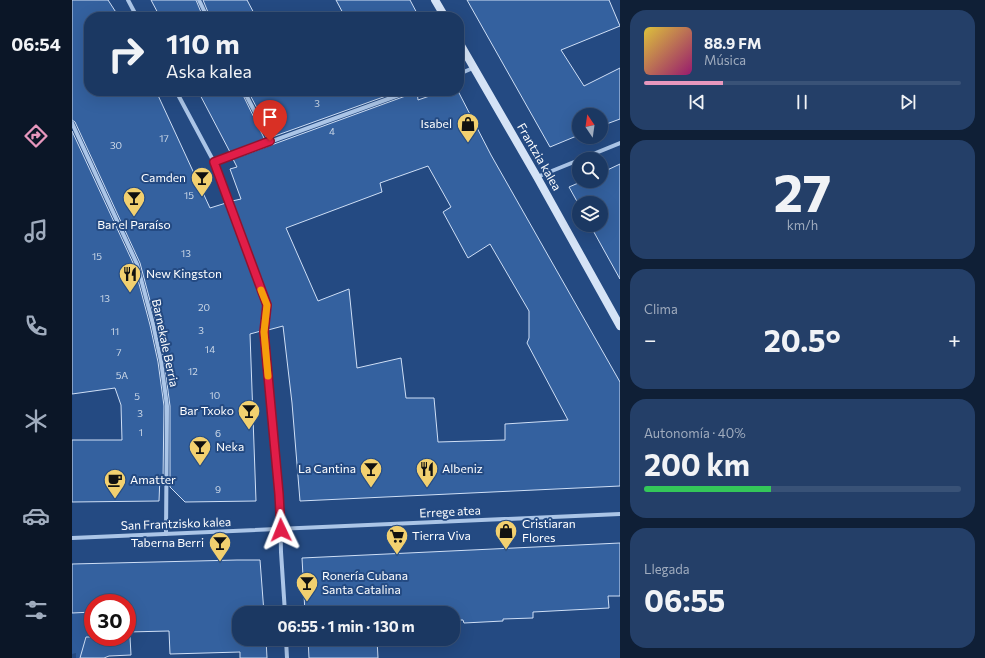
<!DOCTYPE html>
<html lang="es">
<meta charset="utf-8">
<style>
:root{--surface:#1b3862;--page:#243f68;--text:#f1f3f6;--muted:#a0acbe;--line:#395277;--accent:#e797bd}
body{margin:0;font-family:Commissioner,sans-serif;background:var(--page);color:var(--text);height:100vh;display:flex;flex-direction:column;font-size:15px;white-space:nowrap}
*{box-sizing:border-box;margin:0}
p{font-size:13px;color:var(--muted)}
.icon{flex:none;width:22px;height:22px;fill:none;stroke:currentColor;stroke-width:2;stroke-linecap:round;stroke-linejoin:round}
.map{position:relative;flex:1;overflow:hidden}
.drawer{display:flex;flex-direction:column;gap:10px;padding:10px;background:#0f1f36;width:365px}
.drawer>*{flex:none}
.hud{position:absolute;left:12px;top:12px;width:380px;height:84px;border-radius:16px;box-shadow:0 4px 16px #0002,0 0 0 1px var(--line);background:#1b3862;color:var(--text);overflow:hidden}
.needle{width:26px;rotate:347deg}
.tools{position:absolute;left:500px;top:108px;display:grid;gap:8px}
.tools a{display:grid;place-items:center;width:36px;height:36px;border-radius:50%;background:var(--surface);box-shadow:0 4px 16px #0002,0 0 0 1px var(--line);font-size:20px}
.speed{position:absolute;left:12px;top:594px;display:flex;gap:8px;font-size:20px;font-weight:700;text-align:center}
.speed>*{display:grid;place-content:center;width:52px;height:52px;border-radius:50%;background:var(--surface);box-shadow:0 4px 16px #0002,0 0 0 1px var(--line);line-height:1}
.speed .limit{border:6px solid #d22;background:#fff;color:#111}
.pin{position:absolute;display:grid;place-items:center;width:34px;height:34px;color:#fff;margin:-41px -17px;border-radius:50% 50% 50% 0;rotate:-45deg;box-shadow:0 0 4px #0007}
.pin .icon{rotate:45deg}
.me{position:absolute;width:44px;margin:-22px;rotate:358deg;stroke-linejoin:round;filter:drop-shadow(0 0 3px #0008)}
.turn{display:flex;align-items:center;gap:14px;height:84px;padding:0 16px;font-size:18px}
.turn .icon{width:52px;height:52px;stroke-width:2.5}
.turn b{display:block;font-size:28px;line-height:34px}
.big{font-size:30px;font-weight:700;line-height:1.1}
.drawer .tile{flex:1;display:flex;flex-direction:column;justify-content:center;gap:6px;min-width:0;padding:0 14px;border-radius:16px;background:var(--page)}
.drawer .dial{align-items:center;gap:0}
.dial b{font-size:52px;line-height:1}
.song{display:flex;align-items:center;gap:12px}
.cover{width:48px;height:48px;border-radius:6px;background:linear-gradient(135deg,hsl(50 70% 55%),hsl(320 70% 35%))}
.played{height:4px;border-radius:2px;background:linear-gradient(90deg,var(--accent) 25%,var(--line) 25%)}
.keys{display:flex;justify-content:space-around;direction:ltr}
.heat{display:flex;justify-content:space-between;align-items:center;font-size:22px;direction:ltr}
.charge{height:6px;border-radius:3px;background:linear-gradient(90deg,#34c759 40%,var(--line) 0)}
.trip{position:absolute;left:160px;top:606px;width:228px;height:40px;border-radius:16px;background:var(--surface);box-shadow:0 4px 16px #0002,0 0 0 1px var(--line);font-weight:700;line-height:40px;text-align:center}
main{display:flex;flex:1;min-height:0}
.tab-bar{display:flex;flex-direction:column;width:72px;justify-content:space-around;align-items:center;background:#0b1627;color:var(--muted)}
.tab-bar .icon{width:28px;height:28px}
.tab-bar .on{color:var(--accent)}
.tab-bar b{font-size:18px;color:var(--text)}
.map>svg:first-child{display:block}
.green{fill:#2e5b9a}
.building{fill:#34619f;stroke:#cfdff6;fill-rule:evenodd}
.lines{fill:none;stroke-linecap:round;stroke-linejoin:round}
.street{stroke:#abc5e7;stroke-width:4}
.secondary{stroke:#d5e3f6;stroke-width:8}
.route-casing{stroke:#92132f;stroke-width:10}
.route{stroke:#e11d48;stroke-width:7}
.slow{stroke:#f59e0b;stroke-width:7}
.labels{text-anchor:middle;stroke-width:4;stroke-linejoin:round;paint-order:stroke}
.number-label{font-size:10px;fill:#ccd8e7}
.poi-label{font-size:12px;fill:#fff;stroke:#244a82;text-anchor:start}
.street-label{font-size:12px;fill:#fff;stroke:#244a82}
</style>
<main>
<nav class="tab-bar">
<b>06:54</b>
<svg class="icon on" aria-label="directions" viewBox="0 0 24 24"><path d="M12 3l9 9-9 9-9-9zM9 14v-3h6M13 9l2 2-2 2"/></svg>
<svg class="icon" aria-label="music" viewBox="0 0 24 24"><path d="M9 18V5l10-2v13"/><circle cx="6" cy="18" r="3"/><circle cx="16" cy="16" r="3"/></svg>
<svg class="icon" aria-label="phone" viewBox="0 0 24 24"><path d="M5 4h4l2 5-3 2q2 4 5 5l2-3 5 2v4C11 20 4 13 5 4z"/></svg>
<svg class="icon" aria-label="climate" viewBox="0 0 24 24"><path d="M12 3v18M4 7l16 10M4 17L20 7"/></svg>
<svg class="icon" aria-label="car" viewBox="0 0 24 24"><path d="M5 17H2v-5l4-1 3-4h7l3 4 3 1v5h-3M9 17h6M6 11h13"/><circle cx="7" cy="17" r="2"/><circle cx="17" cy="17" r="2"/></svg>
<svg class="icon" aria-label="filters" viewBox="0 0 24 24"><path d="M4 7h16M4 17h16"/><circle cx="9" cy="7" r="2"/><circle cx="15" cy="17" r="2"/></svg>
</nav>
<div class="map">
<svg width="548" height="658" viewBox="0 0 548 658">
<rect width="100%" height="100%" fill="#244a82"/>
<polygon class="green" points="21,612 21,637 8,658 4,658 4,653 0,654 0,613"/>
<g class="building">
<polygon points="0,0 36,0 47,17 17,17 17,91 84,91 138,208 154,203 191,305 189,331 178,334 184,501 113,502 98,487 98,406 92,360 84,323 68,263 3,122 0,120"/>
<polygon points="79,0 124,0 131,17 88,17"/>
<polygon points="131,0 175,0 184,17 138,17"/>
<polygon points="264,0 338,0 347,17 273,17"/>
<polygon points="395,0 537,0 548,26 489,50 512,86 548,68 548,119 529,126 529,115 507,115 507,135 478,147"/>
<polygon points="126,91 169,91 193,140 158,152"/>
<polygon points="176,91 328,91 200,137"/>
<path d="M341,91H345L346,100L372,91H386L419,155L548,382V486L228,501L220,403L211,326L196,330L198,304L160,201L169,199L158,169L165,167L161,159L339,94ZM356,166L379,207L371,212L396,258L418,244L457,311V338L455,343L496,420L433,424V440L366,442L362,398H334L329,358L285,368L277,289L246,301L214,228L310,192L308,183Z"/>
<polygon points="0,131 62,265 78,325 86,362 92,406 91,480 88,476 87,501 0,502 0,440 50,440 49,405 43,388 0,394"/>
<polygon points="548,164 548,279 518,225 529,225 529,203 507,203 507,205 497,187 511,181 529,181 529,173"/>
<polygon points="548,543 548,596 536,596 537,608 461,612 461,618 431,619 431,621 392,623 391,620 381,620 381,613 233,613 230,558"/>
<polygon points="165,560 188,560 192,613 167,613 167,639 194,639 195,658 168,658 168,652 98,654 97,631 55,632 55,603 21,603 21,612 0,613 0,564"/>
<polygon points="14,637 58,637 59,655 37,656 32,658 8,658"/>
<polygon points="236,639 305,639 306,658 237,658"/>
</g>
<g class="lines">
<g class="street">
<polyline points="56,0 65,17"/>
<polyline points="127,0 135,17"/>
<polyline points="387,74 401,68"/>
<polyline points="104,91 142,162 195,305 192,332 208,508 209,552 213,613"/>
<polyline points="172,91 198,141"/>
<polyline points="0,123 65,264 81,324 89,361 95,406 94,534"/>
<polyline points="509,159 548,143"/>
<polyline points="142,162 338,91"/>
<polyline points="465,177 507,160"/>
<polyline points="0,538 548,514"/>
<polyline points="214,639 215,658"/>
</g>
<g class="secondary">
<polyline points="363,0 373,17"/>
<polyline points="387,42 465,177 548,326"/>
</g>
</g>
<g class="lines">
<g class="route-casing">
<polyline id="route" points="198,141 142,162 195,305 192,332 207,494 209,530"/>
</g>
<use href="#route" class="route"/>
<polyline class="slow" points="189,290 195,305 192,332 196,376"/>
</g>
<defs>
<g id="shop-pin" transform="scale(1.15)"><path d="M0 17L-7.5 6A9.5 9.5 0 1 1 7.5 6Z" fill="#f2d06f" stroke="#244a82"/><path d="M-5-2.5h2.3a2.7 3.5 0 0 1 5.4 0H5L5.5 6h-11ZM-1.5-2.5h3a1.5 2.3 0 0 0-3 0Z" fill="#111"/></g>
<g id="bar-pin" transform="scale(1.15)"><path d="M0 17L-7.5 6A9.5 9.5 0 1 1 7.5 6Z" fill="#f2d06f" stroke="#244a82"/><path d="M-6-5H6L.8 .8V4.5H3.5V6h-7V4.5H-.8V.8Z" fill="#111"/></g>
<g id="restaurant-pin" transform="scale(1.15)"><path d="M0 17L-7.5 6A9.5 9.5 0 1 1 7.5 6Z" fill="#f2d06f" stroke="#244a82"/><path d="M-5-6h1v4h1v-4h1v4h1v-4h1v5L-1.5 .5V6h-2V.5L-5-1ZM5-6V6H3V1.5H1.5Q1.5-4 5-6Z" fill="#111"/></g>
<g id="cafe-pin" transform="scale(1.15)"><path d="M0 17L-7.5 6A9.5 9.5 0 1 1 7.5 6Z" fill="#f2d06f" stroke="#244a82"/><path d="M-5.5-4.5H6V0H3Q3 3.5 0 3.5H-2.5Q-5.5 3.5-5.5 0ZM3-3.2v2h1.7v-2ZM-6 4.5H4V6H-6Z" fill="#111"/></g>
<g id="supermarket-pin" transform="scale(1.15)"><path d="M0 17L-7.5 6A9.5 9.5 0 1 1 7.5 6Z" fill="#f2d06f" stroke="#244a82"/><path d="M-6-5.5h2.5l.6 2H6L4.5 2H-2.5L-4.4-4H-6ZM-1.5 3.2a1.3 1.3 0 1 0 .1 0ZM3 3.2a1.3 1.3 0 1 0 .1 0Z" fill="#111"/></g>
</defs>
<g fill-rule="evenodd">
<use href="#shop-pin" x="396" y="124"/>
<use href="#bar-pin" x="130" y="178"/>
<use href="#bar-pin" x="62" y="198"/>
<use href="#restaurant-pin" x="58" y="274"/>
<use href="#bar-pin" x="177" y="411"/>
<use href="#bar-pin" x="128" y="447"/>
<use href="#bar-pin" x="299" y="469"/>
<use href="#restaurant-pin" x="355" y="469"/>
<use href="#cafe-pin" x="43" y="480"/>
<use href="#shop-pin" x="434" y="531"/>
<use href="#supermarket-pin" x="325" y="536"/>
<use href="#bar-pin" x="148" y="543"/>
<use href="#bar-pin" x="235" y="583"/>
</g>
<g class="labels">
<g class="number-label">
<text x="245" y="107">3</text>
<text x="260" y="135">4</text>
<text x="92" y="142">17</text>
<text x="44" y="149">30</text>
<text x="117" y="199">15</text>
<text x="114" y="257">13</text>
<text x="25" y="260">15</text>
<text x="33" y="302">13</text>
<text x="132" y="311">20</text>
<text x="129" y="334">3</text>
<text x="43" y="335">11</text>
<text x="138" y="353">14</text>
<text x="47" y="356">7</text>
<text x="121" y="375">12</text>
<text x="50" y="379">5A</text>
<text x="143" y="399">10</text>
<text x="65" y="400">5</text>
<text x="68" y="417">3</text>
<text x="69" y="436">1</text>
<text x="146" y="437">6</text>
<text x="146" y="493">9</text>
</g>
<g class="poi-label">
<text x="380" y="128" text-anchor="end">Isabel</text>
<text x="114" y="182" text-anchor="end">Camden</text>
<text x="62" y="229" text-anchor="middle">Bar el Paraíso</text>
<text x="74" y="278">New Kingston</text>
<text x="162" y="415" text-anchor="end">Bar Txoko</text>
<text x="144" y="451">Neka</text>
<text x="284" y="473" text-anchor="end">La Cantina</text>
<text x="370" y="473">Albeniz</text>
<text x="58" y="484">Amatter</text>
<text x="450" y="528">Cristiaran<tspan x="450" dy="14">Flores</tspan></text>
<text x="340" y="540">Tierra Viva</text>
<text x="132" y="547" text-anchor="end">Taberna Berri</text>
<text x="250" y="580">Ronería Cubana<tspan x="250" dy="14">Santa Catalina</tspan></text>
</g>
<g class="street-label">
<text transform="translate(467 157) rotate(60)" y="4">Frantzia kalea</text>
<text transform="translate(93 343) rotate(78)" y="4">Barnekale Berria</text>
<text transform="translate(378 512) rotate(-3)" y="4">Errege atea</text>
<text transform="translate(104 524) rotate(-2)" y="4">San Frantzisko kalea</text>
</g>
</g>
</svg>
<div class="tools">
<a><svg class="needle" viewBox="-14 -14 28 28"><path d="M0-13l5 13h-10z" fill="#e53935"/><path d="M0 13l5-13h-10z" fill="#a0acbe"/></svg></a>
<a><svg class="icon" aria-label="search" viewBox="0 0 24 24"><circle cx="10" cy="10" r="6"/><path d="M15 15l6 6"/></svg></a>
<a><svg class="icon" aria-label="layers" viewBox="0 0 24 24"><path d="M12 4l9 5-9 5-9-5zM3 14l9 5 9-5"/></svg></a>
</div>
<div class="speed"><div class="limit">30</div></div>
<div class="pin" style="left:198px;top:141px;background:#d93025"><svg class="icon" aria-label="arrive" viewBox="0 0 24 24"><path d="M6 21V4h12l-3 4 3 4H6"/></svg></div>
<svg class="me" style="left:209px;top:530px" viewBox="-20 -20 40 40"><path d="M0-17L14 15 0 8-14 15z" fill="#e11d48" stroke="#fff" stroke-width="4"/></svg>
<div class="trip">06:55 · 1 min · 130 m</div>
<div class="hud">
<div class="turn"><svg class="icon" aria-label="right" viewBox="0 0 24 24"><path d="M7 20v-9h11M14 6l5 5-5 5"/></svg><div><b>110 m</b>Aska kalea</div></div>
</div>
</div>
<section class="drawer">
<div class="tile">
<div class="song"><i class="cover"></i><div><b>88.9 FM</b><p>Música</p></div></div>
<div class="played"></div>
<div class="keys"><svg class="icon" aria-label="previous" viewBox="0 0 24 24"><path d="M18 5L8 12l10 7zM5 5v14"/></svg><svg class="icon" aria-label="pause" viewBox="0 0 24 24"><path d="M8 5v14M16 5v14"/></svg><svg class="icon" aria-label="next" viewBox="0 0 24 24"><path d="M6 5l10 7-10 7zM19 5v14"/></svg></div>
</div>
<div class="tile dial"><b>27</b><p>km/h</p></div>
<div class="tile"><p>Clima</p>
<div class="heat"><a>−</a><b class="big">20.5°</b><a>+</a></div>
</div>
<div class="tile"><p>Autonomía · 40%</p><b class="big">200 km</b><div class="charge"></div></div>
<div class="tile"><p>Llegada</p><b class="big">06:55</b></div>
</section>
</main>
